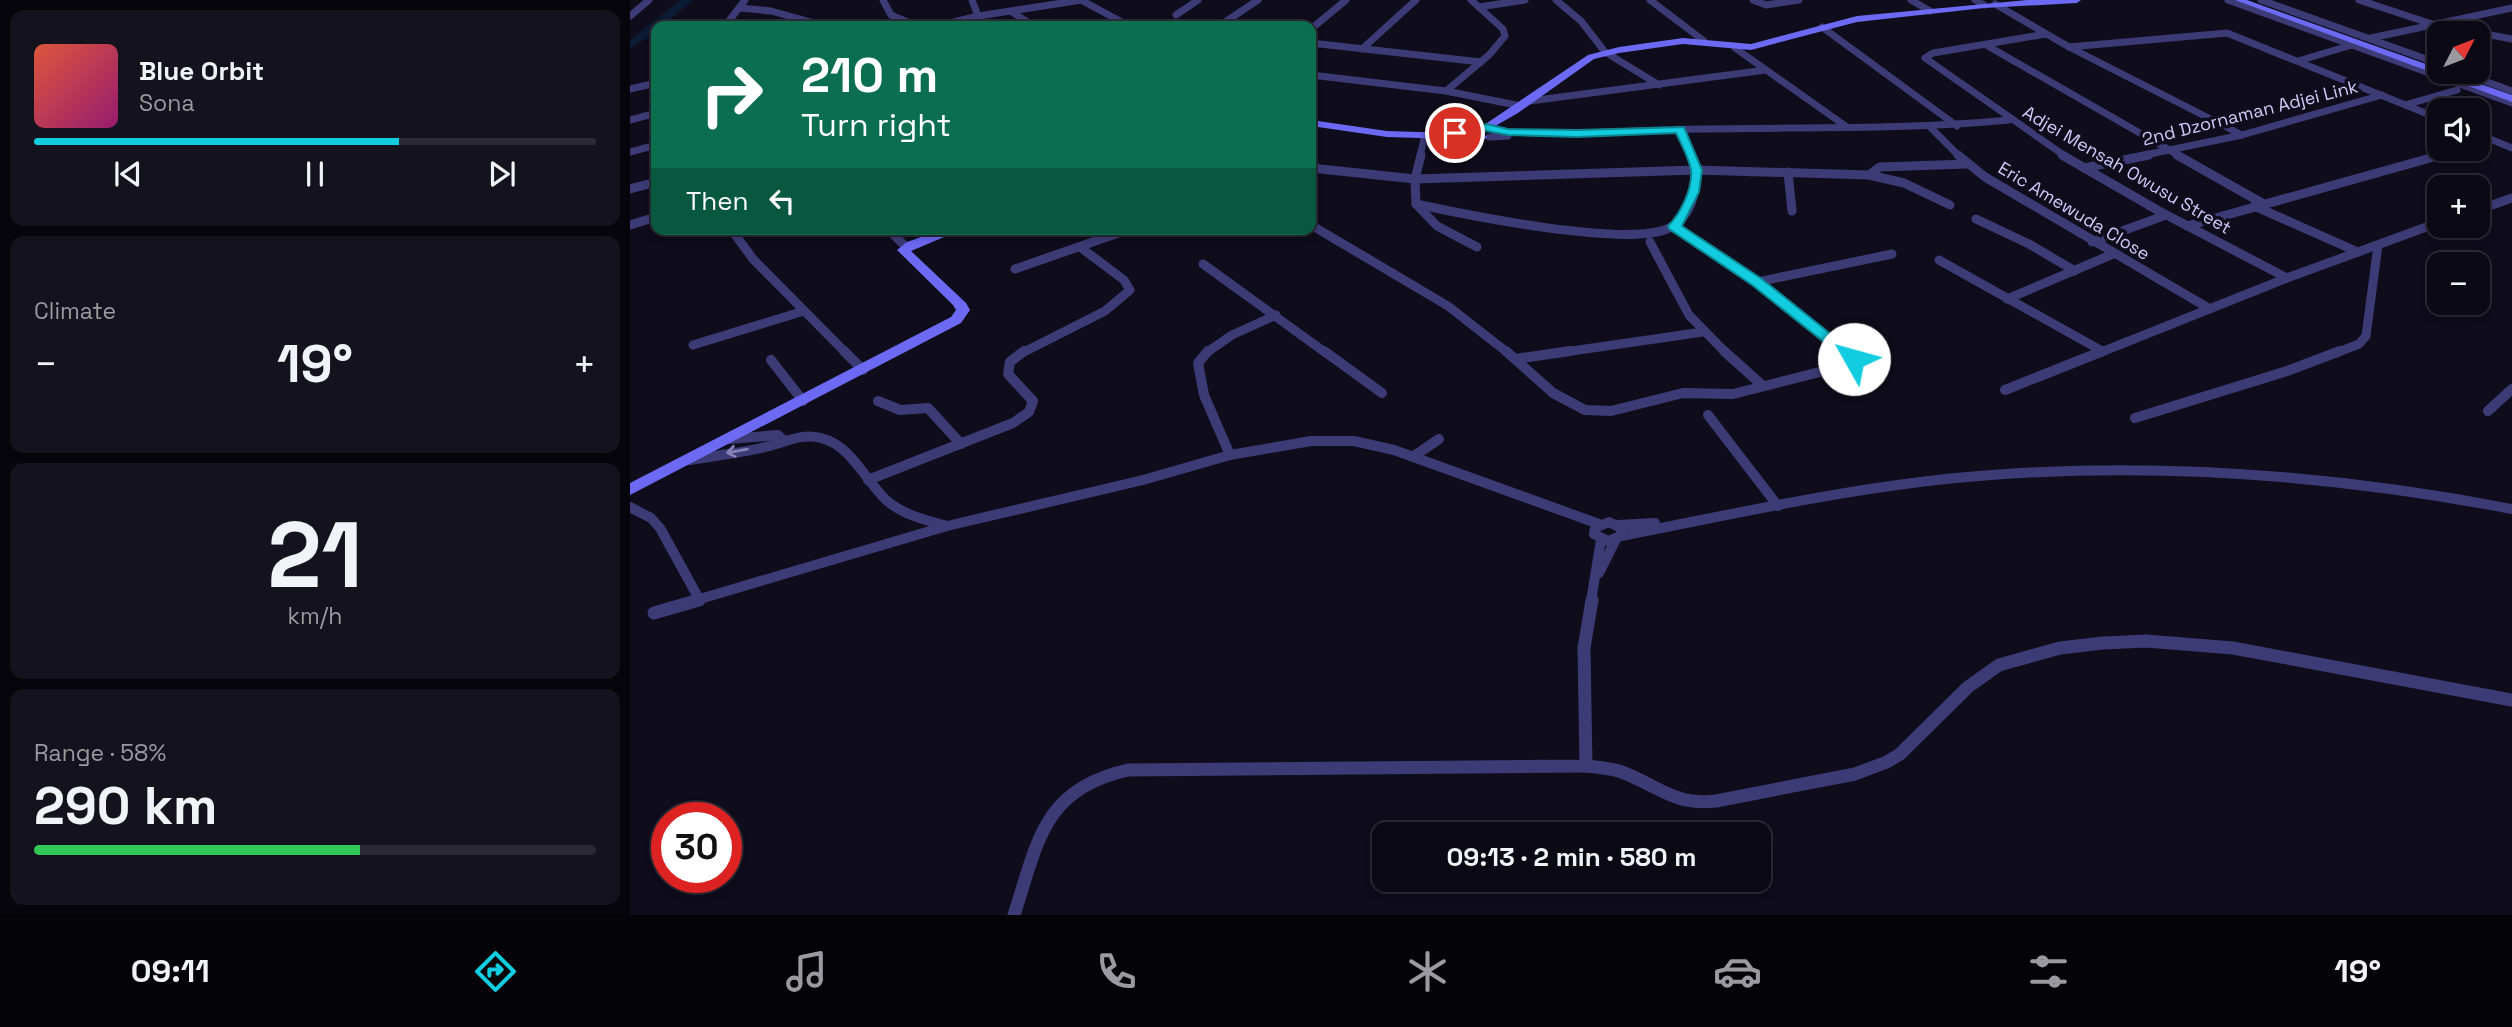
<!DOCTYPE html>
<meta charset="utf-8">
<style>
:root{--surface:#0b0914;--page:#14121d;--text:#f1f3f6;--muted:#9a9aa0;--line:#2b2a34;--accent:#12ccdf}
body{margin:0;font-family:"Space Grotesk",sans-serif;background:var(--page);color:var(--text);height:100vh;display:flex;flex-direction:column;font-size:26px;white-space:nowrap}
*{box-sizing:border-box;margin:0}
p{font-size:23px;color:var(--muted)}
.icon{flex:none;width:38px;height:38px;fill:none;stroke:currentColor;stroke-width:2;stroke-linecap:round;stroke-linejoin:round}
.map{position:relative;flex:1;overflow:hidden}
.drawer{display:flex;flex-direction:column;gap:10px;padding:10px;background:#06050b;width:630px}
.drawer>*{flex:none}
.guide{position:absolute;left:21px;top:21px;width:665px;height:214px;border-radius:14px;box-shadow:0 4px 10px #0003,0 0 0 2px var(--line);background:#0b6e4f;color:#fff;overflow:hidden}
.needle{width:46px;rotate:48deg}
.tools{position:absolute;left:1797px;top:21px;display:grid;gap:14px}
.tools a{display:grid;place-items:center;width:63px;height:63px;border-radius:14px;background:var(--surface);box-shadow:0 4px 10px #0003,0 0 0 2px var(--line);font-size:35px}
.speed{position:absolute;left:21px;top:802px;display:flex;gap:14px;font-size:35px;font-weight:700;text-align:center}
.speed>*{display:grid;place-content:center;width:91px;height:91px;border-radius:50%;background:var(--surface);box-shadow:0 4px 10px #0003,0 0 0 2px var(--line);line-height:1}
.speed .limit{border:10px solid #d22;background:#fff;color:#111}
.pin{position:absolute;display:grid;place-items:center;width:60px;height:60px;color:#fff;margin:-30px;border:4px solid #fff;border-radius:50%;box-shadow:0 2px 7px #0007}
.me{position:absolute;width:77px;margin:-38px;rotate:308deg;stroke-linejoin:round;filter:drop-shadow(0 0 5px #0008)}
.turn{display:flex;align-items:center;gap:24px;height:147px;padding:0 35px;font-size:32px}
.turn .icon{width:91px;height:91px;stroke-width:2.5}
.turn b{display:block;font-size:49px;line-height:60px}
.then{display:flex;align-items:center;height:66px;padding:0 35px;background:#0003;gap:14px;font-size:26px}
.big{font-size:52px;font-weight:700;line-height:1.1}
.drawer .card{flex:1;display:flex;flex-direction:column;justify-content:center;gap:10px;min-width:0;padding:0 24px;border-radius:14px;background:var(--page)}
.drawer .dial{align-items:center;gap:0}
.dial b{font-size:91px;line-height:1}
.song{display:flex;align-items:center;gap:21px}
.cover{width:84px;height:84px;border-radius:10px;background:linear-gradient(135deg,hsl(10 70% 55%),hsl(320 70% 35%))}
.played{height:7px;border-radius:4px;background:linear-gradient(90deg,var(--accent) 65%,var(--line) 65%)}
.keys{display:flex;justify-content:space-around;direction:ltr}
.heat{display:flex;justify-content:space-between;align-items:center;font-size:38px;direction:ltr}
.charge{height:10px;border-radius:5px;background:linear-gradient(90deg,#34c759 58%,var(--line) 0)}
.trip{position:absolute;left:742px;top:822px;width:399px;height:70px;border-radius:14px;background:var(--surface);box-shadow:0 4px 10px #0003,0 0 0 2px var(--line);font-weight:700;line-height:70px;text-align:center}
.tab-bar{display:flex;height:112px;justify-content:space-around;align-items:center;background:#040408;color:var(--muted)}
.tab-bar .icon{width:49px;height:49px}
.tab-bar .on{color:var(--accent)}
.tab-bar b{font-size:32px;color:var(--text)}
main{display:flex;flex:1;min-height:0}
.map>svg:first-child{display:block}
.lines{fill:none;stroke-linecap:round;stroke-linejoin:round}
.river{fill:#0c1b34;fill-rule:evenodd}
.street-far3{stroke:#3d3b76;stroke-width:7}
.street-far2{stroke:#3d3b76;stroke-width:9}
.street-far1{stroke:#3d3b76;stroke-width:10}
.street{stroke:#3d3b76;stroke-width:13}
.secondary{fill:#6c69f3;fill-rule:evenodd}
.oneway{stroke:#8682b8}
.route{fill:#12ccdf;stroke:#0c8591;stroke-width:2}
.labels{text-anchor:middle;stroke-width:7;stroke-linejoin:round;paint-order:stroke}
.far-street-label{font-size:18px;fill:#d0cafb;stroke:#0f0c1b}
</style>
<main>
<section class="drawer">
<div class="card">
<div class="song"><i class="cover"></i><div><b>Blue Orbit</b><p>Sona</p></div></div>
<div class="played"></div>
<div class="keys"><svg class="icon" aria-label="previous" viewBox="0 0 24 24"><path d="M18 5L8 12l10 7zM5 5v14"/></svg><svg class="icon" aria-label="pause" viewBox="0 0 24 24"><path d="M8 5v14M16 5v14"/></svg><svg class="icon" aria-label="next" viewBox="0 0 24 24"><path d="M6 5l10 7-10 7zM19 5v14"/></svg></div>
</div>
<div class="card"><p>Climate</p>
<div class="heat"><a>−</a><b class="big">19°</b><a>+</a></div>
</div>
<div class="card dial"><b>21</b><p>km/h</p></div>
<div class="card"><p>Range · 58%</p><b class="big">290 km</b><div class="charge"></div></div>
</section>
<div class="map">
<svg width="1882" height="915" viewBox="0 0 1882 915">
<rect width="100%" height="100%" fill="#0f0c1b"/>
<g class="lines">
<polygon class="river" points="50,0 63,0 33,26 26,26 26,32 0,49 0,40"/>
<g class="street-far3">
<polyline points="253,0 261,15 287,26"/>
<polyline points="342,0 348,16"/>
<polyline points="451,0 499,26"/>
<polyline points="926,0 951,21 975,52 1029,85"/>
<polyline points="1020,0 1074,41"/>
<polyline points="1123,0 1136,5 1169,0"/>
<polyline points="1281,0 1300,11"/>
<polyline points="1345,0 1354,5"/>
<polyline points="1598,0 1882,103"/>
<polyline points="1631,0 1810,64"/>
<polyline points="1729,0 1802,24 1882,39"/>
<polyline points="1365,4 1439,47 1612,135"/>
<polyline points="849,7 895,0"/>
<polyline points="110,8 141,11 195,26"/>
<polyline points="382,12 404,26"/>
<polyline points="546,15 568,0"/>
<polyline points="0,16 19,0"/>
<polyline points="95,26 115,0"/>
<polyline points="308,26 348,16 452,0"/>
<polyline points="589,26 628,0"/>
<polyline points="1192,27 1327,126"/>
<polyline points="681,29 716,0"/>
<polyline points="1416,34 1303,53 1295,58 1435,156"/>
<polyline points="1741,38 1882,8"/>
<polyline points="681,43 851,62"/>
<polyline points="1356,45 1550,156"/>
<polyline points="1439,47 1597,33 1810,119"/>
<polyline points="1105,48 1217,127"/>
<polyline points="732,49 786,0"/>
<polyline points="1668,61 1722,45"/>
<polyline points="1830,72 1882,91"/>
<polyline points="681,75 816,91 891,106"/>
<polyline points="0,89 26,83"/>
<polyline points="816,91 859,55 875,36 873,29 841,0"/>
<polyline points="900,101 1136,70"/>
<polyline points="1775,105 1827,90"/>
<polyline points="0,120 26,113"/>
<polyline points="1301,128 1329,156"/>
<polyline points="1050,129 1061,156"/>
<path d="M868,131C936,136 1003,130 1070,129C1174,127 1276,130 1379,120"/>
<polyline points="1848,134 1882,148"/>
<polyline points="859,137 878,136"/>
<polyline points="0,152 26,145"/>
<polyline points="790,156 795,135"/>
<polyline points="1510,156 1612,135 1752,95"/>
<polyline points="1805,156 1831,149"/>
</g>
<g class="street-far2">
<polyline points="791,155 785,179 786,204 807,226 847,247"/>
<polyline points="1328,155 1355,177 1580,309"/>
<polyline points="1432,155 1529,211 1657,278"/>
<polyline points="1547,155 1632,203"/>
<polyline points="681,168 785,179 1066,170 1239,175 1274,183 1320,205"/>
<polyline points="1454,168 1519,155"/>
<polyline points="1158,172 1162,211"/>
<polyline points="1239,175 1250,167 1337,164"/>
<polyline points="0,189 26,182"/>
<path d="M786,204C837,215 993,247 1037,229C1065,217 1071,180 1061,155"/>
<polyline points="1624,206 1728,252"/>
<polyline points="1848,210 1882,198"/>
<polyline points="1346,219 1399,244 1445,271"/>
<polyline points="0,225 26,217"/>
<polyline points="681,225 818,306 878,353"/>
<polyline points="1044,226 1127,282 1217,353"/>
<polyline points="1557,226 1811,155"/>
<polyline points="101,229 123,259 216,353"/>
<polyline points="258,229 276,247"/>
<polyline points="1020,242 1059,315 1096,353"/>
<polyline points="1462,242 1536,215"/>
<polyline points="1309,260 1472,351"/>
<polyline points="573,264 696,353"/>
<polyline points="385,269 500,229"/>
<polyline points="1127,282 1262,254"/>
<polyline points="1377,299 1483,254"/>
<polyline points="63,345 174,311"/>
<polyline points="392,353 475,311 500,290 494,280 450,247"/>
<polyline points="576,353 602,335 646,315"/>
<polyline points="928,353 1073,332"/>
<polyline points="1469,353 1657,278 1810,222"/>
<polyline points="1706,353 1729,344 1736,336 1748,245"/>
</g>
<g class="street-far1">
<polyline points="214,351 233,370"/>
<polyline points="578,351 568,363 574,395 600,455"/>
<polyline points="694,351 752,393"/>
<polyline points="876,351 923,393 955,410 981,411 1053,393 1103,394 1213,366"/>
<polyline points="1094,351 1133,386"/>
<polyline points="1215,351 1224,358"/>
<polyline points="885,359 940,351"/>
<polyline points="141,360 173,401"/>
<polyline points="1375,390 1473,351"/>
<polyline points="248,401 270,410 298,408 331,444"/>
<polyline points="1858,411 1882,389"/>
<polyline points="1078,415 1148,506"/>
<polyline points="1505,418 1657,371 1710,351"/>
<polyline points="99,439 148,435 153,440"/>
<polyline points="784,456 809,439"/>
<path d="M60,460C86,455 114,453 139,446C157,442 171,433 191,438C221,445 235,480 256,500C272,514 294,520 314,525"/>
<polyline points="238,480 383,423 399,412 403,401 378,374 380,362 394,351"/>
<polyline points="0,507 21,518 30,528 68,597"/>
<polygon points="979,522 991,528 991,536 978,541 964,534 965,528"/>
<polyline points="988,525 1025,523"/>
<path d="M991,536C1113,512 1236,484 1361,475C1536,462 1710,476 1882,509"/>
<polyline points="969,573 986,539"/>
<polyline points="63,601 317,526 513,480 600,455 681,441 724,441 764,450 969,524"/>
<polyline points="961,601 971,540"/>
</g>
<g class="street">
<polyline points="24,613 69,600"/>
<path d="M956,766C967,767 978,768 989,771C1026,784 1043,806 1086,801L1225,774L1257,762L1270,754L1338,687L1369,665L1430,648L1473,643L1516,641L1603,648L1882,700"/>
<path d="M384,915C408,841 413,789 498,770L956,766L954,648L962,600"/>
</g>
<g class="secondary">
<polygon points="1397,0 1451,0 1447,3 1354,8 1227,22 1121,50 1053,44 989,53 964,59 888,113 860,129 851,127 958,55 989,47 1053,38 1121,44 1227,16"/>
<polygon points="1605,0 1617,0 1810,69 1810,72 1816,72 1882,95 1882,102"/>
<polygon points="681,120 757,131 853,134 858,137 853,140 757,137 681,126"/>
<polygon points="314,229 333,229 281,251 336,303 340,310 331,323 0,495 0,483 321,317 326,310 323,305 267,250 277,242"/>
</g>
</g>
<defs><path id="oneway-shaft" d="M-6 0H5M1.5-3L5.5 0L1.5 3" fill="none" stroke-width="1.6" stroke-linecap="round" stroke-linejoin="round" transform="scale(1.75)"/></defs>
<use class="oneway" href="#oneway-shaft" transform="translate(107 451) rotate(170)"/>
<path class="route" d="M856,124L878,129L947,130L1054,127L1072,170L1069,192L1052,226L1132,279L1232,359L1224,363L1219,362L1122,285L1039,229L1038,226C1050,214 1063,189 1061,170C1059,158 1051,144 1046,133L947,137L878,135L856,131L825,136L819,133Z"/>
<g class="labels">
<g class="far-street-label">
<text transform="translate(1620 113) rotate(-14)" y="6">2nd Dzornaman Adjei Link</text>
<text transform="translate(1497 170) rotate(30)" y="6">Adjei Mensah Owusu Street</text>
<text transform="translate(1444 211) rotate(31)" y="6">Eric Amewuda Close</text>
</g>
</g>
</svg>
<div class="tools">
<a><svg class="needle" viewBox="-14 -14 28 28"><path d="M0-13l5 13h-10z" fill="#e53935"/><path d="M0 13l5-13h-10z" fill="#9a9aa0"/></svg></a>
<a><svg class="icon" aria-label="sound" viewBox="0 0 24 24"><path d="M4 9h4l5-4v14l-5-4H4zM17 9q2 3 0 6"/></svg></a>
<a>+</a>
<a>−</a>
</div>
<div class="speed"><div class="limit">30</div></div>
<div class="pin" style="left:825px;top:133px;background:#d93025"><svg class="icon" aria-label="arrive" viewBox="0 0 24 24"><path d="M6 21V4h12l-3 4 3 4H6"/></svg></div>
<svg class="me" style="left:1224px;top:359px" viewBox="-20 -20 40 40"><circle r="19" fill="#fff"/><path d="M0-13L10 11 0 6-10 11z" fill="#12ccdf"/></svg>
<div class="trip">09:13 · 2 min · 580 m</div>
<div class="guide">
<div class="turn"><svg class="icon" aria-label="right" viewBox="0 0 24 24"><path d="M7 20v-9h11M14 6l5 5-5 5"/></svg><div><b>210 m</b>Turn right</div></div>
<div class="then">Then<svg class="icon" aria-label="left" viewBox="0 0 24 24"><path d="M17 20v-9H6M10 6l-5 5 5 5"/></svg></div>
</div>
</div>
</main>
<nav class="tab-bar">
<b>09:11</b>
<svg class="icon on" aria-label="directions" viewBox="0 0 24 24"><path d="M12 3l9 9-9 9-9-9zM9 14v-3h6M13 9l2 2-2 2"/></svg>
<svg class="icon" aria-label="music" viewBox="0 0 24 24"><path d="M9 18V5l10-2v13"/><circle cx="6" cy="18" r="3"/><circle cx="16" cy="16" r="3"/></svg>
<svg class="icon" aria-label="phone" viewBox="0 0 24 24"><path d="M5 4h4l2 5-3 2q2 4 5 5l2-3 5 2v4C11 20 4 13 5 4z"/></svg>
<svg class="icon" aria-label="climate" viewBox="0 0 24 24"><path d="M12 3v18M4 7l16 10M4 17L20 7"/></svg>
<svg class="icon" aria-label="car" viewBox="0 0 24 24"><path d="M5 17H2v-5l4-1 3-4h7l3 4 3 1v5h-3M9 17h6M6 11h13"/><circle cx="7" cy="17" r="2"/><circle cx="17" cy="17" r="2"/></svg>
<svg class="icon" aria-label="filters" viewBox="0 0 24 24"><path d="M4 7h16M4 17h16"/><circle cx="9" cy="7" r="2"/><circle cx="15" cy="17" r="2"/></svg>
<b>19°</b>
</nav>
